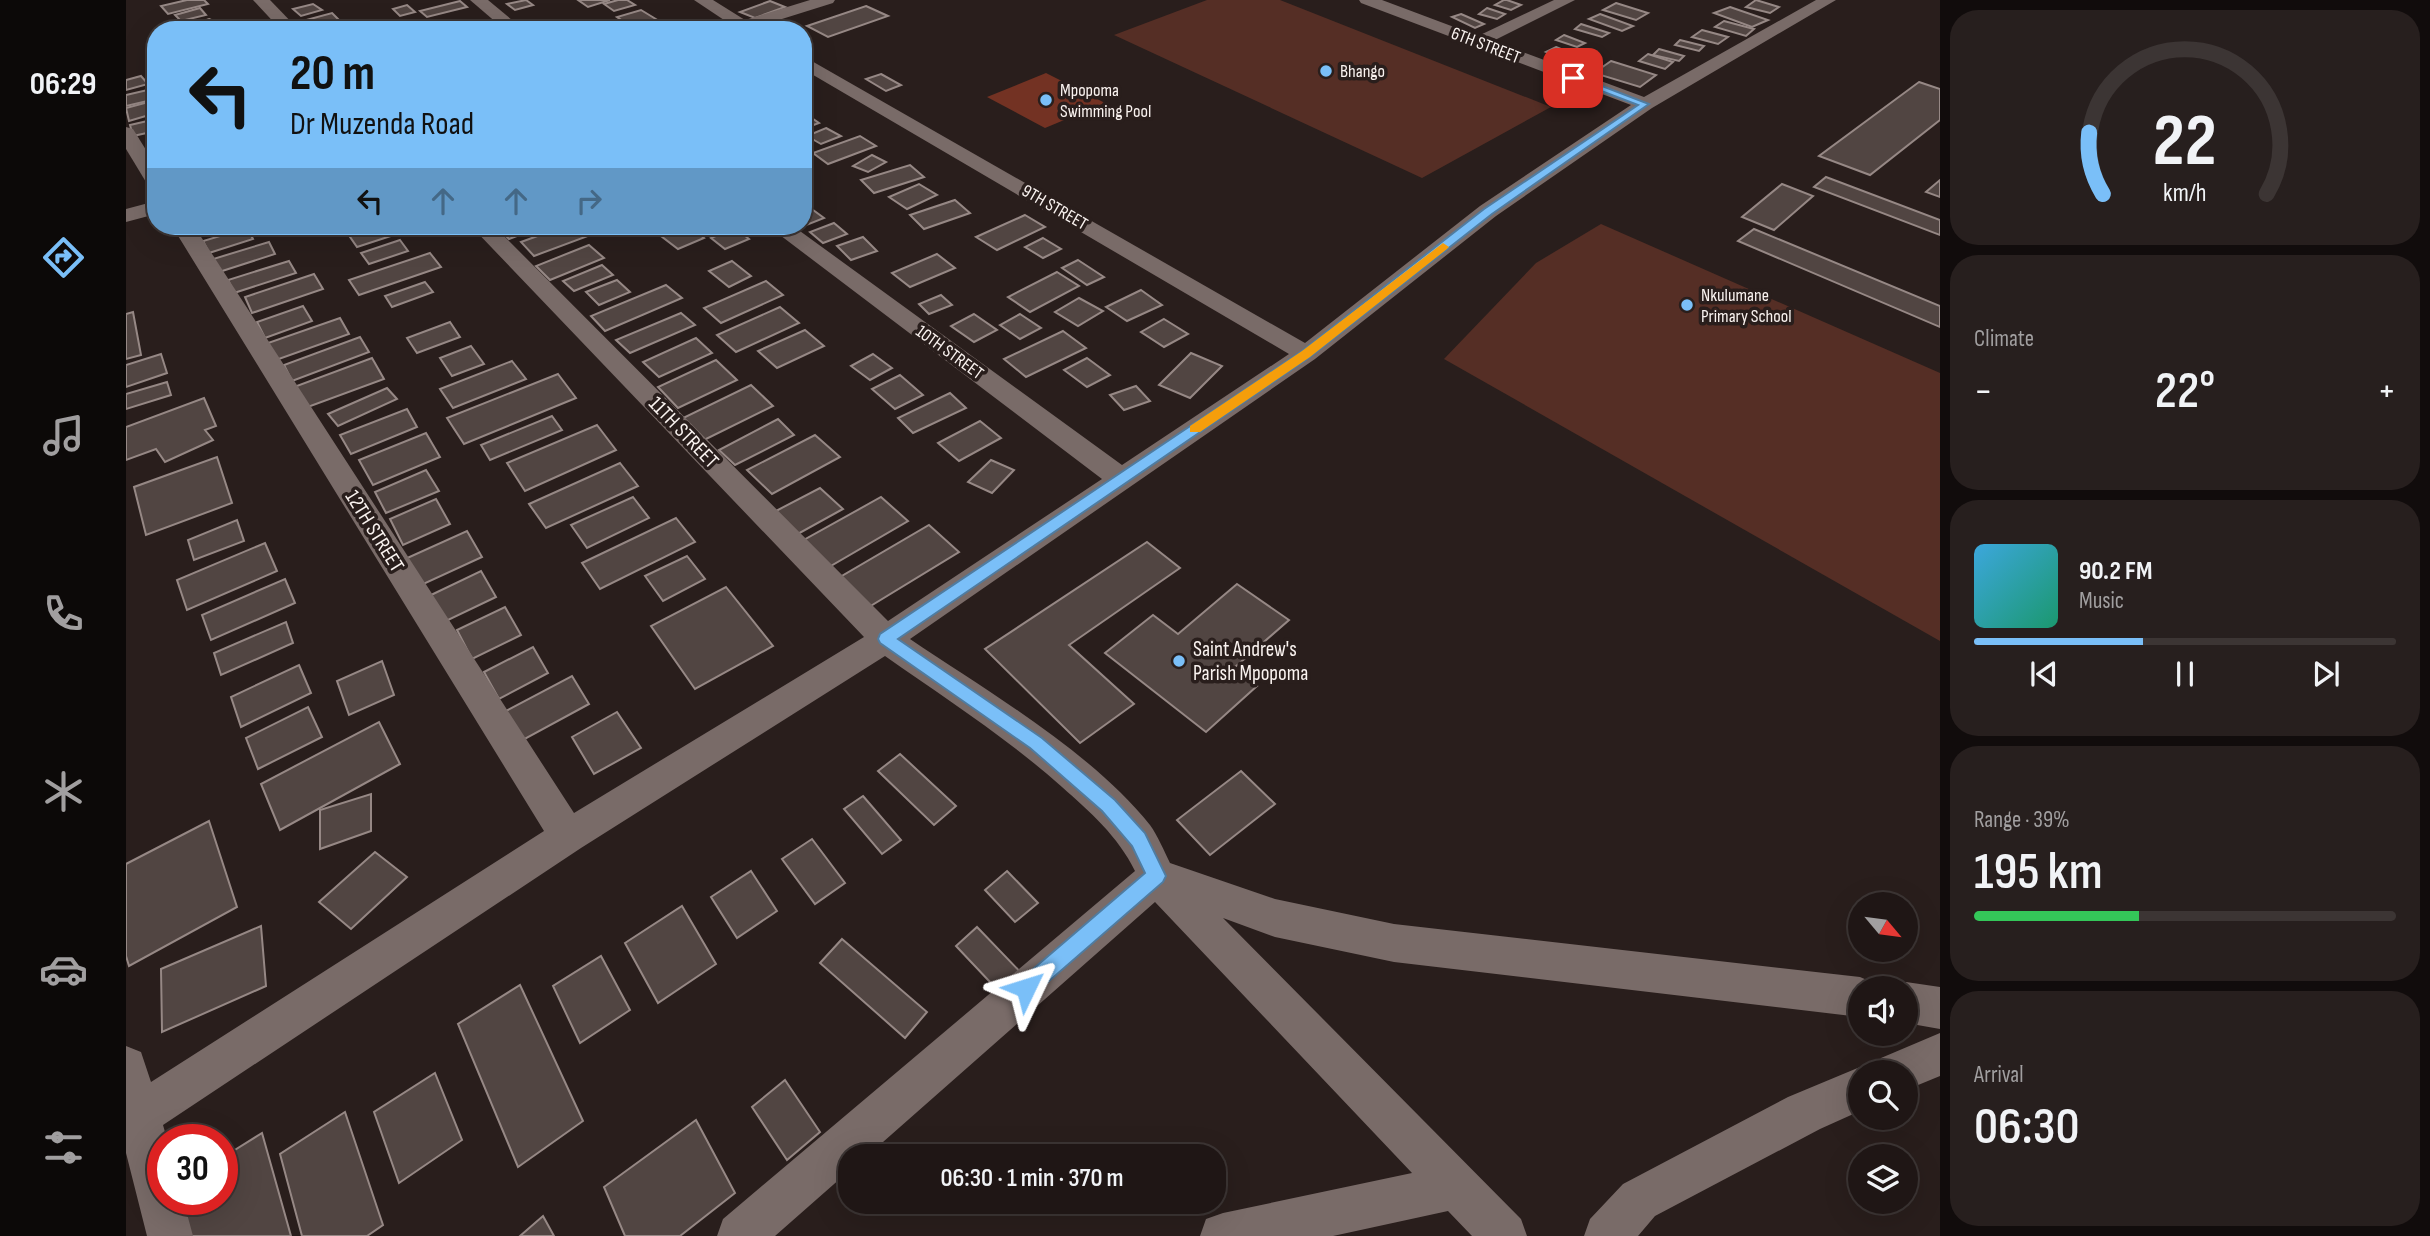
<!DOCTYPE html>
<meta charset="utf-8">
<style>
:root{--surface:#1f1615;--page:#271f1e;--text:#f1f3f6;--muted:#a19fa0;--line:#3c3534;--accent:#7abff8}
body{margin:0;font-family:"Sofia Sans Condensed",sans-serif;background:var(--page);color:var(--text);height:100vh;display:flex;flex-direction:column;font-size:26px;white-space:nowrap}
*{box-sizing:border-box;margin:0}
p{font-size:23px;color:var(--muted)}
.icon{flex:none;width:38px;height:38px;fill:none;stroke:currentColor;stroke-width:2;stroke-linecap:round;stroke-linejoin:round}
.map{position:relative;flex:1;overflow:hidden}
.panel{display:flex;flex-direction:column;gap:10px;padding:10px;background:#110c0c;width:490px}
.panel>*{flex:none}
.banner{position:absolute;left:21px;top:21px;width:665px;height:214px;border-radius:28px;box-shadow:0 7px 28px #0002,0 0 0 2px var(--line);background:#7abff8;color:#111;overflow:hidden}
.needle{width:46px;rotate:119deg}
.tools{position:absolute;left:1722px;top:892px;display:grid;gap:14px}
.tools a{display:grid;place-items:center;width:70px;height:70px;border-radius:50%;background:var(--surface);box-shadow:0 7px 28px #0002,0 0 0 2px var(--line);font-size:35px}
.speed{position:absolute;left:21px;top:1124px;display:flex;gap:14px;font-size:35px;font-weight:700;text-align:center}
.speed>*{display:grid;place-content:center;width:91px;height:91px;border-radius:50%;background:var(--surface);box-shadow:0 7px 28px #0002,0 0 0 2px var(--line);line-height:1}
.speed .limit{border:10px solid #d22;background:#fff;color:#111}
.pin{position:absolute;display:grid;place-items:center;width:60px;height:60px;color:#fff;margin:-30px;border-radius:14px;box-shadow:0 4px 10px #0006}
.me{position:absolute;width:77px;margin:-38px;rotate:49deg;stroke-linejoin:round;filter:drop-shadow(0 0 5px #0008)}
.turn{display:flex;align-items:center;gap:24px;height:147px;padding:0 28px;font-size:32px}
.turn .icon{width:91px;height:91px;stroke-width:2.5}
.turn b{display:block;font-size:49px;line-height:60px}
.lanes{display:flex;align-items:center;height:66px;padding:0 28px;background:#0003;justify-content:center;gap:35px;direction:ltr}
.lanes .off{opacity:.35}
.big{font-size:52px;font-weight:600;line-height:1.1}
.panel .tile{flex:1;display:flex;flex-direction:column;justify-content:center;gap:10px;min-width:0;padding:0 24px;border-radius:28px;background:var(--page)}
.panel .dial{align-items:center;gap:0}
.dial svg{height:182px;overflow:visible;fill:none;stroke:var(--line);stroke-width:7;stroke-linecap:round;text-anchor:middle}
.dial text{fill:var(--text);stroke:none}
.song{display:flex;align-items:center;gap:21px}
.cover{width:84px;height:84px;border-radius:10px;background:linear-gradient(135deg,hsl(200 70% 55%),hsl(160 70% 35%))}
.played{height:7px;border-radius:4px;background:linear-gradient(90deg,var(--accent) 40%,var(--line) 40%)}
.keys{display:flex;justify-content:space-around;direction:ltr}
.heat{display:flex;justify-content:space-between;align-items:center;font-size:38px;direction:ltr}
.charge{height:10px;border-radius:5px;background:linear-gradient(90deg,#34c759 39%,var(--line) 0)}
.trip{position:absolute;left:712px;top:1144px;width:388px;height:70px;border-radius:28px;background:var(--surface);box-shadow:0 7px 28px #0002,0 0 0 2px var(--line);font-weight:600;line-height:70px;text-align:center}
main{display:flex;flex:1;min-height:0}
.tabs{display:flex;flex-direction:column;width:126px;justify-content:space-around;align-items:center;background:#0c0908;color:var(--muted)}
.tabs .icon{width:49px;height:49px}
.tabs .on{color:var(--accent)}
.tabs b{font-size:32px;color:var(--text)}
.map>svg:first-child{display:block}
.green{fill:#552e25}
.water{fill:#733223}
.building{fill:#514542;stroke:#968885;stroke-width:2}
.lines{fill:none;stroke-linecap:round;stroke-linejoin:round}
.street{fill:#796b68;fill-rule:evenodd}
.route{fill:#7abff8;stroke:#4f7ca1;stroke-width:2}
.slow{fill:#f59e0b}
.poi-dot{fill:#7abff8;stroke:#291e1c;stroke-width:2.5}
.labels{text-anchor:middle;stroke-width:7;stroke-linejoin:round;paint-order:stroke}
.far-street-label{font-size:18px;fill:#faf3f0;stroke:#291e1c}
.far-poi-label{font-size:18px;fill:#faf3f0;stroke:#291e1c;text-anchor:start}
.street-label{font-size:21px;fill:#faf3f0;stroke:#291e1c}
.poi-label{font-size:21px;fill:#faf3f0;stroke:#291e1c;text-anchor:start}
</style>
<main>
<nav class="tabs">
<b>06:29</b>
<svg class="icon on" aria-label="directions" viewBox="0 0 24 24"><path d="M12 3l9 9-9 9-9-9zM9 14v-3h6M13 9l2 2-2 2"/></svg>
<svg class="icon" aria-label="music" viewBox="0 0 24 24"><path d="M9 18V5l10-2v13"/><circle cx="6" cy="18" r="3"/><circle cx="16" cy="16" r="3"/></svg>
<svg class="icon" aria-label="phone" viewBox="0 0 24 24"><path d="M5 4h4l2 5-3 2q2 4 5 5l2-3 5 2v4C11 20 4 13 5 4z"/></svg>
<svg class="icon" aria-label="climate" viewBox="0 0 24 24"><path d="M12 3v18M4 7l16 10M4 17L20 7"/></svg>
<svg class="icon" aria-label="car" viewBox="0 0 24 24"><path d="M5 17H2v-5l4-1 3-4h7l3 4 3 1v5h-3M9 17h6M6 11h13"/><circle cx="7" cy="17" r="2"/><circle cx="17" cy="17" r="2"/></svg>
<svg class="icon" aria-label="filters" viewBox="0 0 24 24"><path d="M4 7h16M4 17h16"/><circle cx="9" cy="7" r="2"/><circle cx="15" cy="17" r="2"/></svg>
</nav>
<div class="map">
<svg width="1814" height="1236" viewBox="0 0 1814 1236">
<rect width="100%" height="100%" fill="#291e1c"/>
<g class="green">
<polygon points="1081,0 1154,0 1425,107 1296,178 988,35"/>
<polygon points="1475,224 1814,373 1814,641 1318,359 1410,263"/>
</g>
<polygon class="water" points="920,73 979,103 919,128 861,97"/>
<g class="building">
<polygon points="61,0 78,0 82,4 42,14 35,6"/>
<polygon points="400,0 407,5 389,10 381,4"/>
<polygon points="452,0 484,0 462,7"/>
<polygon points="492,0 501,0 509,5 488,11 478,4"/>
<polygon points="1378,0 1381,0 1395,5 1385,10 1369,5"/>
<polygon points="1630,0 1653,7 1644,13 1620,7"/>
<polygon points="334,1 341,7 301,17 294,11"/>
<polygon points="644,1 659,7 629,18 614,12"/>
<polygon points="1490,3 1522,13 1510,20 1477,10"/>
<polygon points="187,4 196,10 175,16 167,9"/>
<polygon points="281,5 289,12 274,16 267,9"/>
<polygon points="740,6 762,16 702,37 681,26"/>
<polygon points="1604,7 1642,20 1626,27 1588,13"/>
<polygon points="74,8 80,15 55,21 49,15"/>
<polygon points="1361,8 1379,14 1371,19 1353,14"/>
<polygon points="515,10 538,24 510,30 491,17"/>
<polygon points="206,13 213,20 176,30 169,23"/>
<polygon points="1335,14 1358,24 1349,28 1326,17"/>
<polygon points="1474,14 1507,26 1496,31 1463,19"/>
<polygon points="83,19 94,24 77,30 63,26"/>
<polygon points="1598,21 1628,29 1620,36 1589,27"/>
<polygon points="349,23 357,30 329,28"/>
<polygon points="1455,24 1483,33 1476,37 1449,29"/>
<polygon points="1576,30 1602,37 1592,44 1566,37"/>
<polygon points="1438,35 1459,43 1451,47 1430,40"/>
<polygon points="1554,40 1578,46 1573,51 1549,45"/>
<polygon points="1430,47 1450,55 1440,60 1420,52"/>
<polygon points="1533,49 1558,56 1553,61 1527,55"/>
<polygon points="1522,54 1547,62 1539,69 1513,61"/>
<polygon points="1485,61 1530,75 1514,87 1468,73"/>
<polygon points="755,74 775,85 760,91 740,79"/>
<polygon points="15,76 22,84 0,90 0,80"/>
<polygon points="1793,82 1814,89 1814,120 1744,175 1693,156"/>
<polygon points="30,88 30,99 0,106 0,95"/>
<polygon points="30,100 30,113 3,121 0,108"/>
<polygon points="680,114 693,123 677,129 677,115"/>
<polygon points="30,119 30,131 7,136 4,125"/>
<polygon points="700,128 715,136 695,144 681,136"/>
<polygon points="734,136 750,146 702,164 687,153"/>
<polygon points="746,155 760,162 742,172 727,166"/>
<polygon points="784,165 798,177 748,193 735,180"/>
<polygon points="1700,177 1814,220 1814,235 1688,187"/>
<polygon points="1814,180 1814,197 1800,192"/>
<polygon points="793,184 811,195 781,209 763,197"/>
<polygon points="1656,184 1687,196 1648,230 1616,217"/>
<polygon points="829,200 844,213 798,229 784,215"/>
<polygon points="683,207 698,218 673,228 670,226 677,226 677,209"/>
<polygon points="899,215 919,227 871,250 850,237"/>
<polygon points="708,223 721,234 697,243 684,232"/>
<polygon points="69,226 103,226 75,235"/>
<polygon points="248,226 261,226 268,235 231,247 222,234"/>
<polygon points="378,226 413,226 414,227 383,239 372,228"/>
<polygon points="439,226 451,226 462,236 408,256 395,242"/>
<polygon points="563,226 578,238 552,249 535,236"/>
<polygon points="121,228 127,239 83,253 77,241"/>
<polygon points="609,228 623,239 599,249 585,238"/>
<polygon points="1628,229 1814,306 1814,327 1612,241"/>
<polygon points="737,237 751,251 725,260 711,246"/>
<polygon points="917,238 935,249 917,258 899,247"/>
<polygon points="274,240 282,251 243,264 235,253"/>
<polygon points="143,242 149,254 90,273 84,260"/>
<polygon points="463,245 478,258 424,280 410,266"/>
<polygon points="304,253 315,267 233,295 223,280"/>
<polygon points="811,254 829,268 784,287 766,273"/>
<polygon points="952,260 978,277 961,285 936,268"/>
<polygon points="163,261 170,273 108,293 102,280"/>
<polygon points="606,261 625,276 603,287 583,271"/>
<polygon points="476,265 487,275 448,291 437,281"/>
<polygon points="931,272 953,286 904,312 882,297"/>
<polygon points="188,274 197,289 126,313 119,297"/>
<polygon points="491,280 504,292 473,305 460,292"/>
<polygon points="640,281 657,295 595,323 578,308"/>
<polygon points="299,282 307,292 266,307 259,296"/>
<polygon points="540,285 556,298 479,331 465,316"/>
<polygon points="1015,290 1036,305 1001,321 980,307"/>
<polygon points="815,295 826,305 803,314 793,304"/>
<polygon points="953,298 977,311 952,326 929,312"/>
<polygon points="177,306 186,321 139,338 131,322"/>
<polygon points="654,307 673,323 610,352 591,335"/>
<polygon points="7,312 15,355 0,359 0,314"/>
<polygon points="555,313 569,325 504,353 490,340"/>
<polygon points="848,314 871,330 848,342 825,326"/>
<polygon points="894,314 915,328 894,339 874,325"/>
<polygon points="214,318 223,334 150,360 142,343"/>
<polygon points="1038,319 1062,334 1038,347 1015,332"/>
<polygon points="324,322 334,337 291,353 281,338"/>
<polygon points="679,330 698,346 651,368 632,351"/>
<polygon points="937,331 960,348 900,377 878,359"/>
<polygon points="234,337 243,352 166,381 158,365"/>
<polygon points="570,338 586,353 533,377 517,362"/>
<polygon points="345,346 358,364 326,376 314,358"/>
<polygon points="1065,353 1096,366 1064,398 1033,385"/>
<polygon points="35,354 41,373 0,387 0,365"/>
<polygon points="747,354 766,368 744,380 725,366"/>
<polygon points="246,358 258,379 179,408 168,387"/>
<polygon points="961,358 984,375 961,387 938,370"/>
<polygon points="590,360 611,380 552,408 532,387"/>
<polygon points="386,361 400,379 327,408 314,389"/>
<polygon points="432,374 450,398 338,444 321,418"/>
<polygon points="774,375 797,395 769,409 746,389"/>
<polygon points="41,382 45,395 0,409 0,394"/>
<polygon points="625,385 647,406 576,441 555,419"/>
<polygon points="1010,386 1024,401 998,410 984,395"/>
<polygon points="261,388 271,399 212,426 202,414"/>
<polygon points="824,393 840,408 787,433 772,418"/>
<polygon points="78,398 90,426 79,430 87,440 39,462 30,449 0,460 0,427"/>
<polygon points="281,409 291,427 225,454 214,435"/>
<polygon points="426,416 436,430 364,460 355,445"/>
<polygon points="652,419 668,435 609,465 593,450"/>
<polygon points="854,421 875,438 833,461 812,443"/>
<polygon points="471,425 490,450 399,491 381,463"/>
<polygon points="300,433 314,457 247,485 233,460"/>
<polygon points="689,435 714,457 646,494 621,470"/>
<polygon points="91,457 106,503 20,535 8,487"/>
<polygon points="865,460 888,470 866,493 842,482"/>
<polygon points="494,463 512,486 420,528 403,504"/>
<polygon points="300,470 313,491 260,513 249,492"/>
<polygon points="694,488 717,509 670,535 648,512"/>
<polygon points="507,497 523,518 461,548 445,525"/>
<polygon points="755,497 782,521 703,567 676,541"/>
<polygon points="310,499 324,524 277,545 264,519"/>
<polygon points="550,518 569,542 474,589 456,563"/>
<polygon points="111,520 118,541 68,560 62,540"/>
<polygon points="803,525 833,552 738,610 709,580"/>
<polygon points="341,531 356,557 293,586 279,559"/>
<polygon points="1021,542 1054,568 943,645 1008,704 954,743 859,649"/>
<polygon points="139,543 151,571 61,610 51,580"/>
<polygon points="561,556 579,579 537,601 519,576"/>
<polygon points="355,571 370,597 320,621 305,595"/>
<polygon points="159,579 169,603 85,640 76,615"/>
<polygon points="1111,584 1163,620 1108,668 1131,686 1080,732 979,653 1027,615 1052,634"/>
<polygon points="600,587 647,646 569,689 525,626"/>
<polygon points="379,607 395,635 346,659 331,630"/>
<polygon points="160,622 167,643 95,675 88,653"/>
<polygon points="407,647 422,673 373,699 358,672"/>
<polygon points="256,661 268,695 223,715 211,681"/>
<polygon points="173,665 185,693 115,727 105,697"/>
<polygon points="446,676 463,704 395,741 378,712"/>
<polygon points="182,707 196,737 132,769 120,738"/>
<polygon points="491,712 515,748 468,774 446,737"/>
<polygon points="253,722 274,764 154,830 135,784"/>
<polygon points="774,754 830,806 808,825 752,771"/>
<polygon points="1115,771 1149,804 1084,855 1051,820"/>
<polygon points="245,794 245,831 194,849 194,810"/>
<polygon points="737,796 775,840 756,854 718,809"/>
<polygon points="83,821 111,907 3,966 0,956 0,864"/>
<polygon points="686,839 719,883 689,904 656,859"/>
<polygon points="249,852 281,877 225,929 193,902"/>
<polygon points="625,871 651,911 611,938 585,897"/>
<polygon points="881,871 912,903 889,922 859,890"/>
<polygon points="556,906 590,964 532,1003 499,943"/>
<polygon points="135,926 140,986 36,1032 35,969"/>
<polygon points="851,927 902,980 881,1000 830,946"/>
<polygon points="716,939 801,1012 779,1038 694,963"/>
<polygon points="475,956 504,1010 454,1043 427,986"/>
<polygon points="394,985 457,1121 392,1167 332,1024"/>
<polygon points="309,1073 336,1140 273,1183 248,1112"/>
<polygon points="659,1080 694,1132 661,1160 626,1107"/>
<polygon points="219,1112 257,1225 241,1236 176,1236 154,1154"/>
<polygon points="570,1120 609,1193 554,1236 499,1236 478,1187"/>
<polygon points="136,1133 165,1236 58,1236 50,1199 96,1199 96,1158"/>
<polygon points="417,1216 428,1236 394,1236"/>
</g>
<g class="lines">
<g class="street">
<polygon points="127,0 144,0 173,30 155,30"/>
<polygon points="344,0 362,0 398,30 379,30"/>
<polygon points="568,0 587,0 619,20 684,0 709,0 707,3 630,27 632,30 595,30 604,24"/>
<path d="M1233,0H1256L1352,36L1428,0H1449L1367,41L1518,97L1690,0H1710L1526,108L1370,216L1189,359L784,639C861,691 966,752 1024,825C1032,836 1038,851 1044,863L1149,899L1268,924L1734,977L1748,983L1751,989H1734V1017L1268,962L1149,937L1097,918L1395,1219L1401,1236H1346L1322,1211L1207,1236H1074L1080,1219L1097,1213L1286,1173L1029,902L740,1157H724V1170L649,1236H591L597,1219L1009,871C992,836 964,812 936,787C881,738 819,698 759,656L455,848L37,1125L41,1139H37V1199H57L67,1236H21L0,1153V1046L15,1052L25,1082L418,831L46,226H68L448,813L738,637L345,226H368L762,621L976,479L642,226H667L996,465L1163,354L677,69V56L1179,343L1354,206L1505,105L1235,3Z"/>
<polygon points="0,127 7,129 30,166 30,189 23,187 0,149"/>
<polygon points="30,201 30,214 0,222 0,209"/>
<polygon points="1780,982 1814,987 1814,1029 1780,1023 1780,989 1765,989"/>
<polygon points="1814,1033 1814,1076 1780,1090 1780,1073 1749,1073 1755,1058"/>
<polygon points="1734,1067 1747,1073 1734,1073 1734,1111 1694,1129 1529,1216 1512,1236 1458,1236 1464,1219 1497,1184 1662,1097"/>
</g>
</g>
<polygon class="route" points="1444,76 1450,76 1523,104 1366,214 1184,357 772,639 916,738 989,800 1019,833 1040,876 1037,882 907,995 900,998 893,995 890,988 893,981 1019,873 1006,846 976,811 904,748 754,643 752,639 754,634 1176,351 1358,209 1512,105 1444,79"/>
<polygon class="slow" points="1317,243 1323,247 1321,249 1184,357 1074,432 1064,432 1064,426 1176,351"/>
<g class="poi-dot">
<circle cx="1200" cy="71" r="7"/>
<circle cx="920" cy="100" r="7"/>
<circle cx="1561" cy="305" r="7"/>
<circle cx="1053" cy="661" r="7"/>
</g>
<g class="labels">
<g class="far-street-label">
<text transform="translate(1360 45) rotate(21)" y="6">6TH STREET</text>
<text transform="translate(929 207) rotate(30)" y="6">9TH STREET</text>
<text transform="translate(824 352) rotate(36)" y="6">10TH STREET</text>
</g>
<g class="far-poi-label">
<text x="1214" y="77">Bhango</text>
<text x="934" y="96">Mpopoma<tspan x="934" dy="21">Swimming Pool</tspan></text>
<text x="1575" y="301">Nkulumane<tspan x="1575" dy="21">Primary School</tspan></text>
</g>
<g class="street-label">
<text transform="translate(558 432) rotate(46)" y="7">11TH STREET</text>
<text transform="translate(249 531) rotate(58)" y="7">12TH STREET</text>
</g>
<g class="poi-label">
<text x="1067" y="656">Saint Andrew's<tspan x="1067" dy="24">Parish Mpopoma</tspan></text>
</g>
</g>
</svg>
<div class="tools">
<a><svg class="needle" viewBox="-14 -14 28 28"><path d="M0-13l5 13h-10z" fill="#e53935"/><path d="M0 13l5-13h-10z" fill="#a19fa0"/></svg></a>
<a><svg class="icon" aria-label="sound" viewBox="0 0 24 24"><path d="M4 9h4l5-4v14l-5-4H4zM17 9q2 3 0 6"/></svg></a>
<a><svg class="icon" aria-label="search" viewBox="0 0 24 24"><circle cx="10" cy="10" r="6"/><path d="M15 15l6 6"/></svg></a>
<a><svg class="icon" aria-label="layers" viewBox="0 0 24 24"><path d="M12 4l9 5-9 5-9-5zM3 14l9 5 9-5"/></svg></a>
</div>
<div class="speed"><div class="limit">30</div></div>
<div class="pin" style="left:1447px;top:78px;background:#d93025"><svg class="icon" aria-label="arrive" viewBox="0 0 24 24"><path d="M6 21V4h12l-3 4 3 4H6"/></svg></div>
<svg class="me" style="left:900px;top:988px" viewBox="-20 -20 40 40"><path d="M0-17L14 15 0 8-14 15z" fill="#7abff8" stroke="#fff" stroke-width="4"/></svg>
<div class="trip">06:30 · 1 min · 370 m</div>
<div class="banner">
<div class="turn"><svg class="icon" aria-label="left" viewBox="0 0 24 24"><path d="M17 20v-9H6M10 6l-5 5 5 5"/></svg><div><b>20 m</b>Dr Muzenda Road</div></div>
<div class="lanes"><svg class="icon" aria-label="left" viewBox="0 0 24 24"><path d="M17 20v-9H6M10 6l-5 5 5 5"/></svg><svg class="icon off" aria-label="ahead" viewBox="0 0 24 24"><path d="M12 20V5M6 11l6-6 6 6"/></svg><svg class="icon off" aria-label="ahead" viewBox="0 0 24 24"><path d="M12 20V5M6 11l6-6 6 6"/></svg><svg class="icon off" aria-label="right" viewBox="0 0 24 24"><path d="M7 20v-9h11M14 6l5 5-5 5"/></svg></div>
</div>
</div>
<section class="panel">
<div class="tile dial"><svg viewBox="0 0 100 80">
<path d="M14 69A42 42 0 1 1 86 69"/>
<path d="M14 69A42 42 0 0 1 8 42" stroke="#7abff8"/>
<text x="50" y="56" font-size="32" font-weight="700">22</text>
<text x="50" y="72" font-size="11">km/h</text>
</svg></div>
<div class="tile"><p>Climate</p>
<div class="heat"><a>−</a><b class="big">22°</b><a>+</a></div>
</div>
<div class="tile">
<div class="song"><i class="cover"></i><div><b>90.2 FM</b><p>Music</p></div></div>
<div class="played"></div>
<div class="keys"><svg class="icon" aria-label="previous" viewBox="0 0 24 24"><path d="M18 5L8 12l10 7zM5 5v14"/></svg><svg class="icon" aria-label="pause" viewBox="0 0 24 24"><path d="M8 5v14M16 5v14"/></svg><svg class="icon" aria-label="next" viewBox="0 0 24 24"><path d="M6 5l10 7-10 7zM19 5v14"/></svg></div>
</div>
<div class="tile"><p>Range · 39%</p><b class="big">195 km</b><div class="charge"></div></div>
<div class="tile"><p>Arrival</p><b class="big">06:30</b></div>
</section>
</main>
